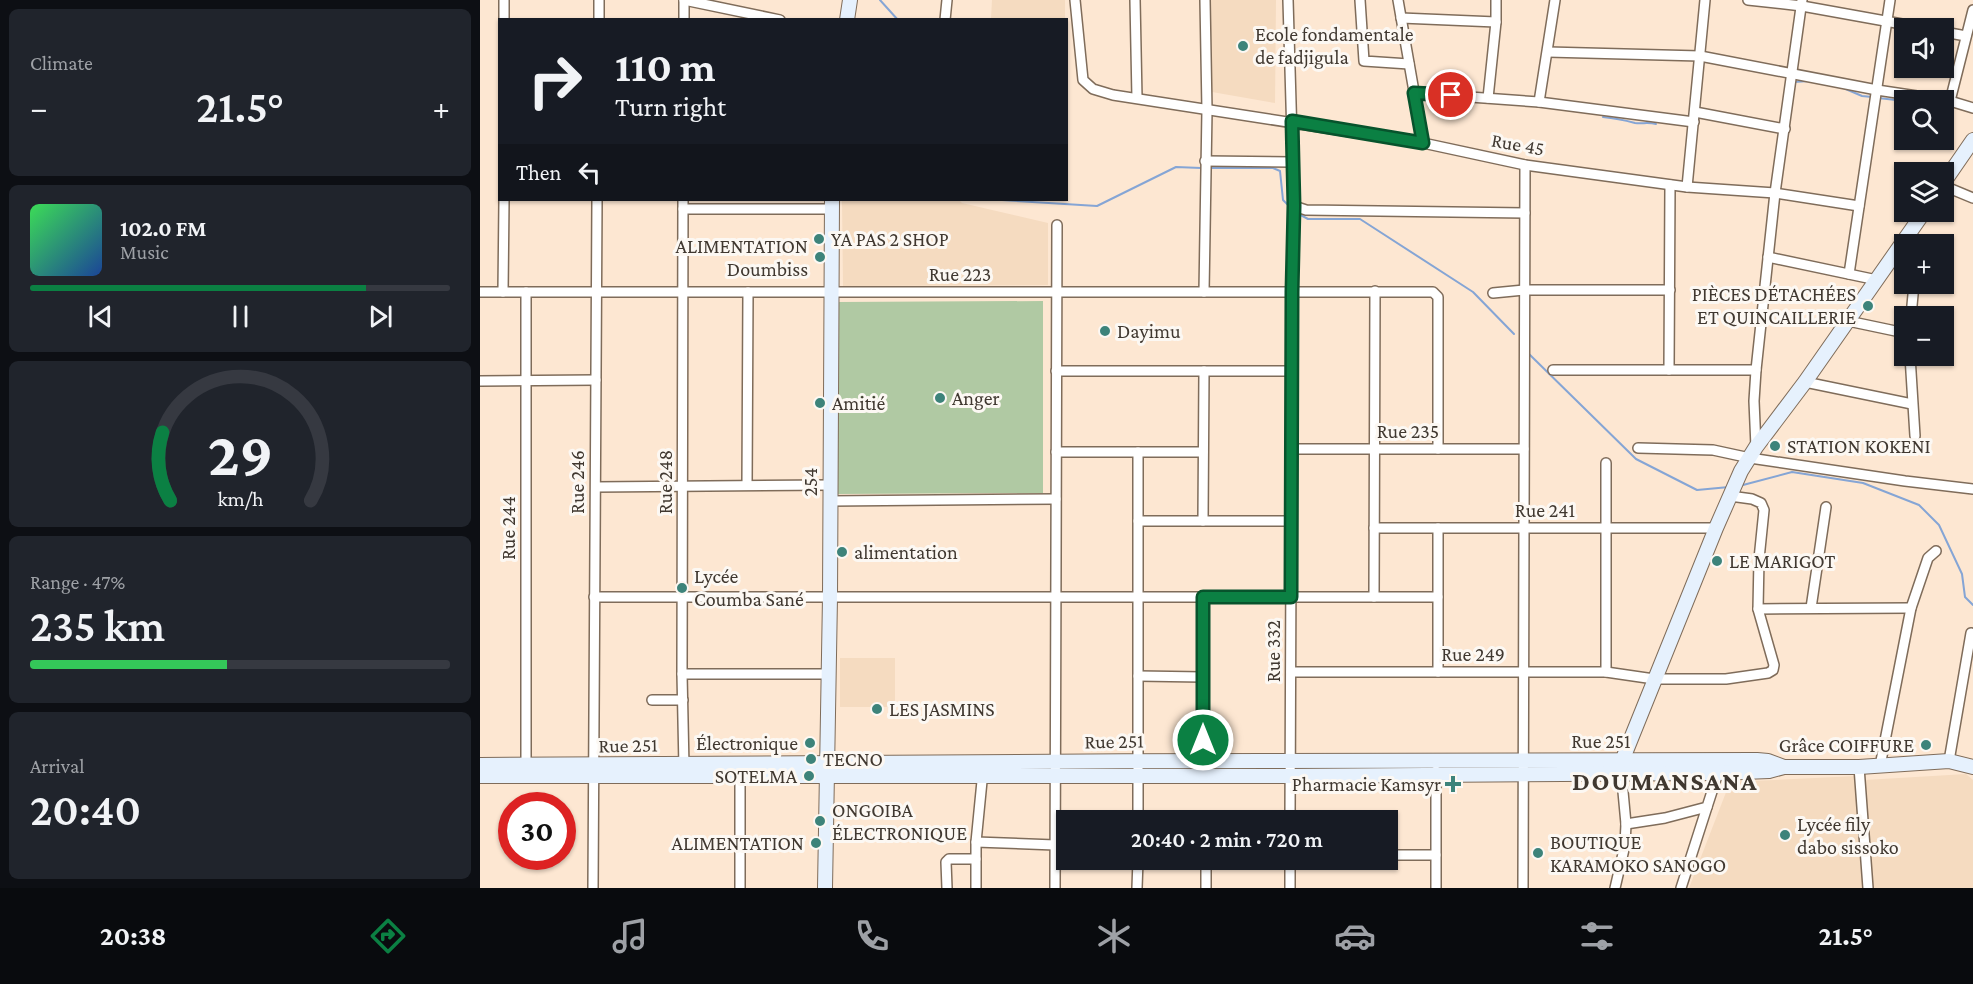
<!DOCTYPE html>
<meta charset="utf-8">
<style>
:root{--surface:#171b24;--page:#20242c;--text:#f1f3f6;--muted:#9ea1a6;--line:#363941;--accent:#0b8043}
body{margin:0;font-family:"Crimson Pro",serif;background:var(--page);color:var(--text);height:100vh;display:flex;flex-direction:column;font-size:22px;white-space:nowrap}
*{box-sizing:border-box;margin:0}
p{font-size:20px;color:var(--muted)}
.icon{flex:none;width:33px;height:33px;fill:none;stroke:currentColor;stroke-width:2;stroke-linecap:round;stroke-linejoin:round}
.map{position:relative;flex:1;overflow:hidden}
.drawer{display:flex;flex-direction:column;gap:9px;padding:9px;background:#0d0f14;width:480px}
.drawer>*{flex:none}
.top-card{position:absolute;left:18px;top:18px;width:570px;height:183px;border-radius:0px;box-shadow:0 2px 4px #0004;background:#171b24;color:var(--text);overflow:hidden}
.fabs{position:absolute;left:1414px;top:18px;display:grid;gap:12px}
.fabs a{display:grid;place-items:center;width:60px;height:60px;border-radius:0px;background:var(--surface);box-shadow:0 2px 4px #0004;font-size:30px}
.speed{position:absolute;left:18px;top:792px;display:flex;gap:12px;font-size:30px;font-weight:700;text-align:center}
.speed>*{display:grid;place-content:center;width:78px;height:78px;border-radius:50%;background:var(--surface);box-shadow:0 2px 4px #0004;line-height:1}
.speed .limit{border:9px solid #d22;background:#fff;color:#111}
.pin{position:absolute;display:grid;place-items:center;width:51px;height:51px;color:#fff;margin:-26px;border:3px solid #fff;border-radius:50%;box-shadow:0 2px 6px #0007}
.me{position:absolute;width:66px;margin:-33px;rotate:0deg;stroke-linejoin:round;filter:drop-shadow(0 0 4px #0008)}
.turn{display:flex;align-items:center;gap:21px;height:126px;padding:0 18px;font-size:27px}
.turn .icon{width:78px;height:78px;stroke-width:2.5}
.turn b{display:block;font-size:42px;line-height:51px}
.then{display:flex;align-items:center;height:57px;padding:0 18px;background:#0003;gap:12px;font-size:22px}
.big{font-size:45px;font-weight:600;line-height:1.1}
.drawer .card{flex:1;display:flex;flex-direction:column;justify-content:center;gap:9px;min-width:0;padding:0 21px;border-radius:9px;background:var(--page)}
.drawer .dial{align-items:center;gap:0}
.dial svg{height:156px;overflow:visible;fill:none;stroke:var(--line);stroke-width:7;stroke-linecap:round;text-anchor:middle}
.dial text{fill:var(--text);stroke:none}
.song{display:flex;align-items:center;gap:18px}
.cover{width:72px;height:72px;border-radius:9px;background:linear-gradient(135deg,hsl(130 70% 55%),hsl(220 70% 35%))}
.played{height:6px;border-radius:3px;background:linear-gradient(90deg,var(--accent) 80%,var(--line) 80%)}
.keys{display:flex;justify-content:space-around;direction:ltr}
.heat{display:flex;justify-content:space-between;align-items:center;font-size:33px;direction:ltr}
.charge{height:9px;border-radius:4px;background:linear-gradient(90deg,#34c759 47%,var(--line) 0)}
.trip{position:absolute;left:576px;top:810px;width:342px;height:60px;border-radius:0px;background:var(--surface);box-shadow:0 2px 4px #0004;font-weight:600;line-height:60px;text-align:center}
.tab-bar{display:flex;height:96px;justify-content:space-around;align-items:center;background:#090b0e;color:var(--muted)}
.tab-bar .icon{width:42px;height:42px}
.tab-bar .on{color:var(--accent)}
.tab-bar b{font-size:27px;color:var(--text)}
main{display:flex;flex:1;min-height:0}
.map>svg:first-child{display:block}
.built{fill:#f5dbc0}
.green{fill:#b0c9a3}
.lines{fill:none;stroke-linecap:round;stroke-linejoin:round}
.stream{stroke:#85a5d5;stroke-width:2}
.street-casing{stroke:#7f6c5a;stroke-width:12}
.secondary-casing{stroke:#7f6c5a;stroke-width:16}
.street{stroke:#fff;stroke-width:9}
.secondary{stroke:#e6f1fd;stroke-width:14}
.route-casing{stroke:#07532c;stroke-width:15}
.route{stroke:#0b8043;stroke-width:10}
.poi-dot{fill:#3d837a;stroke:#fcf8f3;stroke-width:2}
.labels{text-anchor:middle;stroke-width:6;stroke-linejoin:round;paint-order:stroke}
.poi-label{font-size:20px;fill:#403830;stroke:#fcf8f3;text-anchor:start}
.street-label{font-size:20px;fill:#403830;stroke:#fcf8f3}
.district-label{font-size:26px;font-weight:bold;letter-spacing:1.5px;fill:#403830;stroke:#fcf8f3}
</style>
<main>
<section class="drawer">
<div class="card"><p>Climate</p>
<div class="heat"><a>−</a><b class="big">21.5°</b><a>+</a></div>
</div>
<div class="card">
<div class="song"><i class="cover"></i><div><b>102.0 FM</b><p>Music</p></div></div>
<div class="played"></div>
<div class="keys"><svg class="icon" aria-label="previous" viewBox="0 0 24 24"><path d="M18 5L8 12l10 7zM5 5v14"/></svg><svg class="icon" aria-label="pause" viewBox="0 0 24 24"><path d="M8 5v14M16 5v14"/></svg><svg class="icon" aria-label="next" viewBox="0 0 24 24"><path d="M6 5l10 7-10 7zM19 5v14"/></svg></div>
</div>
<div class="card dial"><svg viewBox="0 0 100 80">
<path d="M14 69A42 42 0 1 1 86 69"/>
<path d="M14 69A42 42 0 0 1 10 34" stroke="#0b8043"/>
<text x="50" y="56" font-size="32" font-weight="700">29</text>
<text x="50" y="72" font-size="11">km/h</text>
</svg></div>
<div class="card"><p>Range · 47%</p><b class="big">235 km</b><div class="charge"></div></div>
<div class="card"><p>Arrival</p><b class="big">20:40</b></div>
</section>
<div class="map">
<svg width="1493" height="888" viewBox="0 0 1493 888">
<rect width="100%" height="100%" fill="#fde7d2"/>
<g class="built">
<polygon points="512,0 585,0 585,19 511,19"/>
<polygon points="730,0 796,0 795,103 732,92"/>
<polygon points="362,200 479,200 482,203 568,223 568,285 363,286"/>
<rect x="360" y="658" width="55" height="49"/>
<polygon points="1486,774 1493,780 1493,888 1391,888 1385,780"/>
<polygon points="1377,776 1383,888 1209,888 1250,782"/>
</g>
<polygon class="green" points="563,301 563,493 358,494 358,302"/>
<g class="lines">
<g class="stream">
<polyline points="400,0 418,20"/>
<polyline points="1314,82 1329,81"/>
<polyline points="1361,87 1382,96 1392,97"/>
<polyline points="1398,98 1425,101"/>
<path d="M1123,117C1134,118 1144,120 1155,123C1162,124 1168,122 1176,124"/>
<polyline points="730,168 793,168 800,171 803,200 807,204"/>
<polyline points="522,200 617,206 696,167 721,168"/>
<polyline points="817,213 828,219 880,219 993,292 1034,334"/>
<polyline points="1048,353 1156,459 1217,490 1249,487"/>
<polyline points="1263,485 1312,472 1383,483 1439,505 1459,525 1482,574 1485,597 1493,605"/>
</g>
<g class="street-casing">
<g id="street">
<polyline points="204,0 300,20"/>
<polyline points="595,0 603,80 613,89 633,95 943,143 1045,165 1207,187 1295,193 1379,206"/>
<polyline points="655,0 657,98"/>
<polyline points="808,0 814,206 812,292 810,820"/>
<polyline points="880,0 884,61 929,64"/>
<polyline points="918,0 943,143"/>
<polyline points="1268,0 1322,6 1444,28"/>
<polyline points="921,18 1016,22"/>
<polyline points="24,20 24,0"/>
<polyline points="119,20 119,0"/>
<polyline points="204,20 204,0"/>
<polyline points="465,20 467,0"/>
<polyline points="1464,32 1486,36"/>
<polyline points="1068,52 1220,56 1397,90 1470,101 1493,108"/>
<polyline points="934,93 1059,102 1214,122"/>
<polyline points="1008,98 1016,22 1016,0"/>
<polyline points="1470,101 1493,10"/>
<polyline points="1059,102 1075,0"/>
<polyline points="1215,112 1305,129"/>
<polyline points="725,161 812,162"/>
<polyline points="1464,186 1493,198"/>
<polyline points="1207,187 1225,0"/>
<polyline points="203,200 202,674 204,767"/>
<polyline points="814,206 826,210 1045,213"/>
<polyline points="203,209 352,209"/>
<polyline points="1428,235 1437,241 1437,244"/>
<polyline points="1288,257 1397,280"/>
<polyline points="1369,274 1410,0"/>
<polyline points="0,292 953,292 958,297 958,449"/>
<polyline points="23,292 24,200"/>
<polyline points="724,292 727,110 725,0"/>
<polyline points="1013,293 1044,290 1190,290"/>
<polyline points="1431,316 1434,284"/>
<polyline points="1368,321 1425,333"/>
<polyline points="1430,356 1435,436"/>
<polyline points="1073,370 1276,370"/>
<polyline points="1189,370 1190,185"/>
<polyline points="576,371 811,371"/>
<polyline points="0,381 116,380"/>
<polyline points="1325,382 1432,404"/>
<polyline points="1276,447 1274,401 1276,370 1295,193 1322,0"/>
<polyline points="1158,448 1233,450 1270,458 1425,481 1493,489"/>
<polyline points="811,449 1044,449"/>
<polyline points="576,452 723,452"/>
<polyline points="267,485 268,292"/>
<polyline points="116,487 350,485"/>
<polyline points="350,501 576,499"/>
<polyline points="658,521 811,521"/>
<polyline points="723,521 724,371"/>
<polyline points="894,528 1236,528"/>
<polyline points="958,528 958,672"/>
<polyline points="114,597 958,597"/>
<polyline points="894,597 895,291"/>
<polyline points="1331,608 1346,507"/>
<polyline points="1278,609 1431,608"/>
<polyline points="811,672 1126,672 1174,679 1246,679 1288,673 1293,670 1294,665 1278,609 1279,559 1284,510 1281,503 1272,499 1250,496"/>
<polyline points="1126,672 1126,463"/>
<polyline points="202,674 349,674"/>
<polyline points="658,676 723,677"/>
<polyline points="172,700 203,700"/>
<polyline points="1469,761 1491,633"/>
<polyline points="46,764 46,292"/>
<polyline points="1400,766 1431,608 1448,558 1456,551"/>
<polyline points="1379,767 1388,888"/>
<polyline points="723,776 723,597"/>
<polyline points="658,820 658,452"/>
<polyline points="1146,824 1185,818 1227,807 1238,773"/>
<polyline points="496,842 575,845"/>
<polyline points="908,855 956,855"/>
<polyline points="113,888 117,200"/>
<polyline points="260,888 260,771"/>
<polyline points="467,888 466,862 469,859 496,859"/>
<polyline points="496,888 496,842 503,771"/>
<polyline points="575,888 577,225"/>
<polyline points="657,888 658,860"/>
<polyline points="726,888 726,860"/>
<polyline points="810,888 810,860"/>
<polyline points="956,888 956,771"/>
<polyline points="1043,888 1045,165"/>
<polyline points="1135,888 1145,845 1146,824 1141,770"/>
<polyline points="1201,888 1227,807"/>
</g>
</g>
<g class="secondary-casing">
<g id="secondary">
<polyline points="367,20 370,0"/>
<polyline points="1464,182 1493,140"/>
<polyline points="1142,761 1236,528 1261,471 1276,447 1325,382 1444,212"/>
<path d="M0,765C426,762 851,760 1277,760L1288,761L1304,767"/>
<polyline points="0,776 810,776 1238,773 1289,771 1304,767 1379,767 1469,761 1493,767"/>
<polyline points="345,888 350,597 352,200"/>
</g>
</g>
<use href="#street" class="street"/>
<use href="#secondary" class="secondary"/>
</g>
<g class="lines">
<g class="route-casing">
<polyline id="route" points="723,740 723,597 811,597 812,292 814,206 812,121 943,143 934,93 971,95"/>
</g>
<use href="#route" class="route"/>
</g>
<g class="poi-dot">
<circle cx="763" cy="46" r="6"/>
<circle cx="339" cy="239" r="6"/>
<circle cx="340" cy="257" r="6"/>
<circle cx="1388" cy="306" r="6"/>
<circle cx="625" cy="331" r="6"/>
<circle cx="460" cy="398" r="6"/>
<circle cx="340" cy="403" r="6"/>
<circle cx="1295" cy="446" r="6"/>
<circle cx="362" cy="552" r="6"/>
<circle cx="1237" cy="561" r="6"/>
<circle cx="202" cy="588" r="6"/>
<circle cx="397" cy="709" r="6"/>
<circle cx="330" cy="743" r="6"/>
<circle cx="1446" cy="745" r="6"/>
<circle cx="331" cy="759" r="6"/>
<circle cx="329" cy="776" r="6"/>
<path d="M970 775h6v6h6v6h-6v6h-6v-6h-6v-6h6z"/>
<circle cx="340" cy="821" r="6"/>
<circle cx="1305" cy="835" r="6"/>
<circle cx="336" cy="843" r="6"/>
<circle cx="1058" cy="853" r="6"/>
</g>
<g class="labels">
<g class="poi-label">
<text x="775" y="41">Ecole fondamentale<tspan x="775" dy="23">de fadjigula</tspan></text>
<text x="351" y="246">YA PAS 2 SHOP</text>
<text x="328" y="253" text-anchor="end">ALIMENTATION<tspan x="328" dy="23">Doumbiss</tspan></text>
<text x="1376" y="301" text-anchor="end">PIÈCES DÉTACHÉES<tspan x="1376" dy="23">ET QUINCAILLERIE</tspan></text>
<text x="637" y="338">Dayimu</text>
<text x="472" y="405">Anger</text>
<text x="352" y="410">Amitié</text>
<text x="1307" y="453">STATION KOKENI</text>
<text x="374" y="559">alimentation</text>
<text x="1249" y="568">LE MARIGOT</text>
<text x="214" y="583">Lycée<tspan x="214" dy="23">Coumba Sané</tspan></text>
<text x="409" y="716">LES JASMINS</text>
<text x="318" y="750" text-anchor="end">Électronique</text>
<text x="1434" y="752" text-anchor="end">Grâce COIFFURE</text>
<text x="343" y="766">TECNO</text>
<text x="317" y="783" text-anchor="end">SOTELMA</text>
<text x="961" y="791" text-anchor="end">Pharmacie Kamsyr</text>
<text x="352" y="817">ONGOIBA<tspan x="352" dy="23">ÉLECTRONIQUE</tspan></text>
<text x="1317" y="831">Lycée fily<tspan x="1317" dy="23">dabo sissoko</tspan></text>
<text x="1070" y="849">BOUTIQUE<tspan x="1070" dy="23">KARAMOKO SANOGO</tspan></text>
<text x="324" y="850" text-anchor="end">ALIMENTATION</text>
</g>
<g class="street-label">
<text transform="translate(1038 144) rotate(10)" y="7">Rue 45</text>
<text x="480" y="281">Rue 223</text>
<text x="928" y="438">Rue 235</text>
<text transform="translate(97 482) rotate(-90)" y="7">Rue 246</text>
<text transform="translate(185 482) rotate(-90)" y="7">Rue 248</text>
<text transform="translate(330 482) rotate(-90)" y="7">254</text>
<text x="1065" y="517">Rue 241</text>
<text transform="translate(28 528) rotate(-90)" y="7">Rue 244</text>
<text transform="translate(793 651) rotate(-90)" y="7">Rue 332</text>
<text x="993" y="661">Rue 249</text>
<text transform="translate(634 741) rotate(-1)" y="7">Rue 251</text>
<text x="1121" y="748">Rue 251</text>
<text transform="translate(148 745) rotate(-1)" y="7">Rue 251</text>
</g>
<g class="district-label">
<text x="1185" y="790">DOUMANSANA</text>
</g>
</g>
</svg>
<div class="fabs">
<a><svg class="icon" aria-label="sound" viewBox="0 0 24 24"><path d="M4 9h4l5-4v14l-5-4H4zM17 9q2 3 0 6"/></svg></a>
<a><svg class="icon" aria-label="search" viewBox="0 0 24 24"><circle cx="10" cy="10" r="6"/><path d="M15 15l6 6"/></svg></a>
<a><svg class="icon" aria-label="layers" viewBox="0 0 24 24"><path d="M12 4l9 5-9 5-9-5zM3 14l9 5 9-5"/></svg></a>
<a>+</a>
<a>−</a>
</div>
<div class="speed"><div class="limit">30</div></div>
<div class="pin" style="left:971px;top:95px;background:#d93025"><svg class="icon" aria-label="arrive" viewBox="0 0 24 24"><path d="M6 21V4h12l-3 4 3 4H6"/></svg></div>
<svg class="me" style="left:723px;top:740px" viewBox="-20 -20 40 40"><circle r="17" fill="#0b8043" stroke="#fff" stroke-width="3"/><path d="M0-11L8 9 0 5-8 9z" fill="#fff"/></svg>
<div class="trip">20:40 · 2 min · 720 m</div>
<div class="top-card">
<div class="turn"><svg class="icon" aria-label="right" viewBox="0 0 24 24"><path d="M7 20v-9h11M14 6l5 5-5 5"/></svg><div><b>110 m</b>Turn right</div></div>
<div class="then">Then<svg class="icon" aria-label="left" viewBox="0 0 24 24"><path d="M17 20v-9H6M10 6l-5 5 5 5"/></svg></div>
</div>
</div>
</main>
<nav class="tab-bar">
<b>20:38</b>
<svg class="icon on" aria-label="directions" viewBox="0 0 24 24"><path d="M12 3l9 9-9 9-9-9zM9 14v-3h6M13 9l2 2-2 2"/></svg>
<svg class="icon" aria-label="music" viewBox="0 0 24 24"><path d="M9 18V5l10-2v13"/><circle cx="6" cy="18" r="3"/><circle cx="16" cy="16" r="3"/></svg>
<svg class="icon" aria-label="phone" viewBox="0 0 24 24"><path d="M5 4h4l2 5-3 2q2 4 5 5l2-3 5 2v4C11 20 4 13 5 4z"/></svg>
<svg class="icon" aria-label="climate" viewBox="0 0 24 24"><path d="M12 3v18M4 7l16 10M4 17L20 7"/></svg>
<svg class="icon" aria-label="car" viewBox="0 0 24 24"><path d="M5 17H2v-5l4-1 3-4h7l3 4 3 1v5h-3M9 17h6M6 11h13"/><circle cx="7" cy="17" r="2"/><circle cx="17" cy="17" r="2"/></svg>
<svg class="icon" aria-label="filters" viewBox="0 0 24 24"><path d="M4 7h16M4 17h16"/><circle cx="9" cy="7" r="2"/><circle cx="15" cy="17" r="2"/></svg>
<b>21.5°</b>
</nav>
